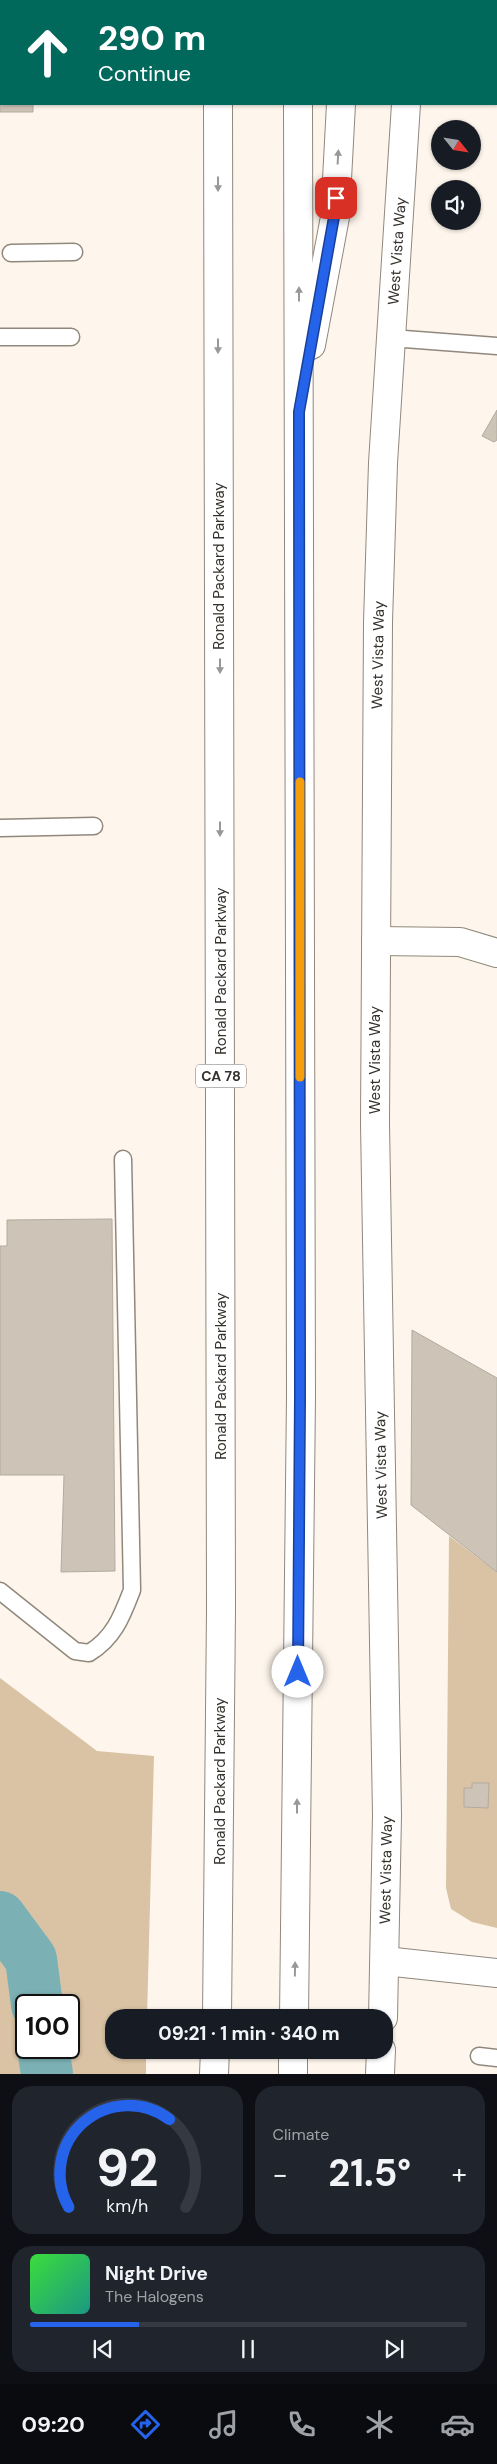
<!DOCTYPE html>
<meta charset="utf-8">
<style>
:root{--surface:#171b24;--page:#20242c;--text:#f1f3f6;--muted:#9ea1a6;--line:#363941;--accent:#2563eb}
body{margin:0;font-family:"DM Sans",sans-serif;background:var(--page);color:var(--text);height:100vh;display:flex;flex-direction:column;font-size:19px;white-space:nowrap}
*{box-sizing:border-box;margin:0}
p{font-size:16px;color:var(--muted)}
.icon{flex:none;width:28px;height:28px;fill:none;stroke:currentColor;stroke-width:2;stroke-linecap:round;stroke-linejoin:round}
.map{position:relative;height:2074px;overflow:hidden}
.panel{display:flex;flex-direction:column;gap:12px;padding:12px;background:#0d0f14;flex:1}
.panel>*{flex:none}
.hud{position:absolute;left:0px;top:0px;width:498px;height:105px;box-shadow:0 1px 4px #0004;background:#00695c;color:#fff;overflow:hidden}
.needle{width:32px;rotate:120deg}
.buttons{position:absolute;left:431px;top:120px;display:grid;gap:10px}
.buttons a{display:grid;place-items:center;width:50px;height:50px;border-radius:50%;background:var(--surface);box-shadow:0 1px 4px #0004;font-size:25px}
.speed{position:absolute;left:15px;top:1994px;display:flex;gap:10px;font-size:25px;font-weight:700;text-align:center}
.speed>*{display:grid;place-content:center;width:65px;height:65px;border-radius:50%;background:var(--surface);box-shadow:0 1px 4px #0004;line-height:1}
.speed .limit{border:2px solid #111;border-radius:8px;background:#fff;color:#111}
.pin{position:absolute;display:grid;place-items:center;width:42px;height:42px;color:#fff;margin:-21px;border-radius:10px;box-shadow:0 2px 8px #0006}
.me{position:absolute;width:55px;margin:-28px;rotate:0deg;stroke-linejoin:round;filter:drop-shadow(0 0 4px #0008)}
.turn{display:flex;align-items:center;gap:18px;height:105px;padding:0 15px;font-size:22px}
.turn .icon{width:65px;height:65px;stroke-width:2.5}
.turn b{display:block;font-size:35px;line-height:42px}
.big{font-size:38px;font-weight:700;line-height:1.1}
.panel .card{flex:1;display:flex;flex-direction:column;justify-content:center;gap:8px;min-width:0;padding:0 18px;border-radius:20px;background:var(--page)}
.panel .dial{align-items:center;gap:0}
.dial svg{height:130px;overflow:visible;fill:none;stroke:var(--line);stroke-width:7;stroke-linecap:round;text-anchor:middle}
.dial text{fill:var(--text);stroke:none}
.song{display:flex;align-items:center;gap:15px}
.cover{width:60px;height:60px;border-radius:8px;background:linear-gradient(135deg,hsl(120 70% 55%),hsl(170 70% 35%))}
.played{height:5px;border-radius:2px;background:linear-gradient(90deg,var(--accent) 25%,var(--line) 25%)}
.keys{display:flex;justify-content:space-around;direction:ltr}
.heat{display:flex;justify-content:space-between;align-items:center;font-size:28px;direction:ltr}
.panel .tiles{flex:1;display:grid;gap:12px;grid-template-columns:1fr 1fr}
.card:last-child{grid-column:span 2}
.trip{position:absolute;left:105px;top:2009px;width:288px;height:50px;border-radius:20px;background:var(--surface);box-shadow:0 1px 4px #0004;font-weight:700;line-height:50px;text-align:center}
.dock{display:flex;height:80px;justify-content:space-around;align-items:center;background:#090b0e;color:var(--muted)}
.dock .icon{width:35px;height:35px}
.dock .active{color:var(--accent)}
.dock b{font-size:22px;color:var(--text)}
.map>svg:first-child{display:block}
.green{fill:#d9c3a4;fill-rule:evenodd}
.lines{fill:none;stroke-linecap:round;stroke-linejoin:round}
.river{stroke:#7bb1b5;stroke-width:52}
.building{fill:#cdc3b7;stroke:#b3aa9e}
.lane-casing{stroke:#91887c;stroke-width:19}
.street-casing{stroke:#91887c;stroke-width:30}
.secondary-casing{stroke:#91887c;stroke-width:30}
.highway-casing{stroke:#91887c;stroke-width:30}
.lane{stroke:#fff;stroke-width:16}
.street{stroke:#fff;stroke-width:28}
.secondary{stroke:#fff;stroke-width:28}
.highway{stroke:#fff;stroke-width:28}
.oneway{fill:#9a9896}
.route-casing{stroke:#184099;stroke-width:12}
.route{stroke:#2563eb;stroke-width:9}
.slow{stroke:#f59e0b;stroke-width:9}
.labels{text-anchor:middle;stroke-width:4;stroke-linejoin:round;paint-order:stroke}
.shield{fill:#fff;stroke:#726f6b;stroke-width:1}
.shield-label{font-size:14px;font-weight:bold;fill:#35312c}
.street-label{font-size:15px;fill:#35312c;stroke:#fff}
</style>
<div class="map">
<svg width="497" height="2074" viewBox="0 0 497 2074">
<rect width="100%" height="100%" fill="#fef6ec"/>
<g class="green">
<polygon points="449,1536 497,1572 497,1928 472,1922 451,1909 446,1888"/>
<path d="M0,1678L97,1751L154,1756L147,2017L114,2018V2050H146V2074H0ZM26,2005H69V2048H26Z"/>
</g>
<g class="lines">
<g class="river">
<polyline points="0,1917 31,1959 37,2005"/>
<polyline points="43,2048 47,2074"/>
</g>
</g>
<g class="building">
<polygon points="0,0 33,0 1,1 1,104 33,104 33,112 0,112"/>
<polygon points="497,410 497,440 494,442 482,436"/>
<polygon points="112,1219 115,1571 61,1572 64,1475 0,1475 0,1246 7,1246 7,1220"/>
<polygon points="412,1330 497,1378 497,1572 411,1505"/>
<polygon points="472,1783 489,1783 488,1808 464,1807 464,1788 472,1788"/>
</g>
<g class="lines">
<g class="lane-casing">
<g id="lane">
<polyline points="11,253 74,252"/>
<polyline points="0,337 71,337"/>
<polyline points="391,338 497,346"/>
<polyline points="0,828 94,826"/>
<path d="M0,1591L75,1651L89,1653C114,1638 122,1616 132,1590L123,1159"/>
<polyline points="479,2056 497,2058"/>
</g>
</g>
<g class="street-casing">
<polyline id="street" points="385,1961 497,1973"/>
</g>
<g class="secondary-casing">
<g id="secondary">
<polyline points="413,1 413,0"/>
<polyline points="376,941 460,942 497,953"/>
<polyline points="383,2018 387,1815 375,1124 378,622 383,463 406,104"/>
<polyline points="380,2074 381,2050"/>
</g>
</g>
<g class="highway-casing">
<g id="highway">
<polyline points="207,0 207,1"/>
<polyline points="298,0 298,1"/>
<polyline points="347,1 347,0"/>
<polyline points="311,345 335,217 341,104"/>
<polyline points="217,2018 221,1610 218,104"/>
<polyline points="294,2018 301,1397 298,104"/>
<polyline points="214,2074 215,2050"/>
<polyline points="293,2074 293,2050"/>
</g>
</g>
<use href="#lane" class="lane"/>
<use href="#street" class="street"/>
<use href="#secondary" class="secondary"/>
<use href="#highway" class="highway"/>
</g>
<defs><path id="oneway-solid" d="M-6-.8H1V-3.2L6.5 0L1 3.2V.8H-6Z" transform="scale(1.25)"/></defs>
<g class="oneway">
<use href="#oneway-solid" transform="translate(338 157) rotate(-87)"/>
<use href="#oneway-solid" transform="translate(218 184) rotate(90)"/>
<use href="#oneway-solid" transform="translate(299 294) rotate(-90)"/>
<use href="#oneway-solid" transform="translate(218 346) rotate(90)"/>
<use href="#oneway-solid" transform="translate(220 666) rotate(90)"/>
<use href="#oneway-solid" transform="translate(220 829) rotate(90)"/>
<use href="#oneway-solid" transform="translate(297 1806) rotate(-90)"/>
<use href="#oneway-solid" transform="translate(295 1969) rotate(-89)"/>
</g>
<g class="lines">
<g class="route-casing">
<polyline id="route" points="298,1672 300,1397 299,412 334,217 336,198"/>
</g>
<use href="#route" class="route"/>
<polyline class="slow" points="300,782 300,1077"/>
</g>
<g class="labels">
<rect class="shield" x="196" y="1064.5" width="50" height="23" rx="4"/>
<g class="shield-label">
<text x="221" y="1081">CA 78</text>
</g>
<g class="street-label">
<text transform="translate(397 251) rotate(-86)" y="5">West Vista Way</text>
<text transform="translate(219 566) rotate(-90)" y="5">Ronald Packard Parkway</text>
<text transform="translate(378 655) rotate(-89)" y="5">West Vista Way</text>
<text transform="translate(221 971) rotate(-90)" y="5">Ronald Packard Parkway</text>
<text transform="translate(375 1060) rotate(-90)" y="5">West Vista Way</text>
<text transform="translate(221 1376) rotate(-90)" y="5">Ronald Packard Parkway</text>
<text transform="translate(381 1465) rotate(-91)" y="5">West Vista Way</text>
<text transform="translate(220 1781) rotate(-90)" y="5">Ronald Packard Parkway</text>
<text transform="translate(386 1870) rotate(-89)" y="5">West Vista Way</text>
</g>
</g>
</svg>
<div class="buttons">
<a><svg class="needle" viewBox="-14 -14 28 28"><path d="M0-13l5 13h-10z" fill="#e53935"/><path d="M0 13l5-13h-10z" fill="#9ea1a6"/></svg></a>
<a><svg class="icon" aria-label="sound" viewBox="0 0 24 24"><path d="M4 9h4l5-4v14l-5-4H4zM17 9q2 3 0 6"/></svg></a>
</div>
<div class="speed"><div class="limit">100</div></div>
<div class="pin" style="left:336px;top:198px;background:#d93025"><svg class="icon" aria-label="arrive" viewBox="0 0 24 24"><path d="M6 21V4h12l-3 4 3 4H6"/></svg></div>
<svg class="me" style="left:298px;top:1672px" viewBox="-20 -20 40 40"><circle r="19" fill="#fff"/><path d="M0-13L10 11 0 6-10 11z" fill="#2563eb"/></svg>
<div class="trip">09:21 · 1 min · 340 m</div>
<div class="hud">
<div class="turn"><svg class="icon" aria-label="ahead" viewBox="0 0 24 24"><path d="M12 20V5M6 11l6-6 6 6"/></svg><div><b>290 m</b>Continue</div></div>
</div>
</div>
<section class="panel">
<div class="tiles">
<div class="card dial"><svg viewBox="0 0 100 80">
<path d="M14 69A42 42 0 1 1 86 69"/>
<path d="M14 69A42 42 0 0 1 76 15" stroke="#2563eb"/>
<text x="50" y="56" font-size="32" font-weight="700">92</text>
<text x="50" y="72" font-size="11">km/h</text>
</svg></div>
<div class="card"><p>Climate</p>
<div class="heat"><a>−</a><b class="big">21.5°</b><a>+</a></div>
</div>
<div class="card">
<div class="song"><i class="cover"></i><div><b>Night Drive</b><p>The Halogens</p></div></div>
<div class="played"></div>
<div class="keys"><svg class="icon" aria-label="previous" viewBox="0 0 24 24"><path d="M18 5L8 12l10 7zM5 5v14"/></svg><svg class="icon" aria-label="pause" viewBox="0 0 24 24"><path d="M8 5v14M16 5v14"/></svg><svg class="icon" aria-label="next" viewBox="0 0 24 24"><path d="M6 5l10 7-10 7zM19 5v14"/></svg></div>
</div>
</div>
</section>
<nav class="dock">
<b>09:20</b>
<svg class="icon active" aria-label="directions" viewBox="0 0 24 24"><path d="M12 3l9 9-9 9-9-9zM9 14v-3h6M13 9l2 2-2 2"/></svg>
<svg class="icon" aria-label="music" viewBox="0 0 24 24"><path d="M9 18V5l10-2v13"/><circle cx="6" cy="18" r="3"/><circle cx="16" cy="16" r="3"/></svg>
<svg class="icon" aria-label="phone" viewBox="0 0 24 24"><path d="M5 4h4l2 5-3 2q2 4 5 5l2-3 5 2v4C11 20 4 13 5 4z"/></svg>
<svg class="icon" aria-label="climate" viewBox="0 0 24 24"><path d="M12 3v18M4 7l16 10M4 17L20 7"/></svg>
<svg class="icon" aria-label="car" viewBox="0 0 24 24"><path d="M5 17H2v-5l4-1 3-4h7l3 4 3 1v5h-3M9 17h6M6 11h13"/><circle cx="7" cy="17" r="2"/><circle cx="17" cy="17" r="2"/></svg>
</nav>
